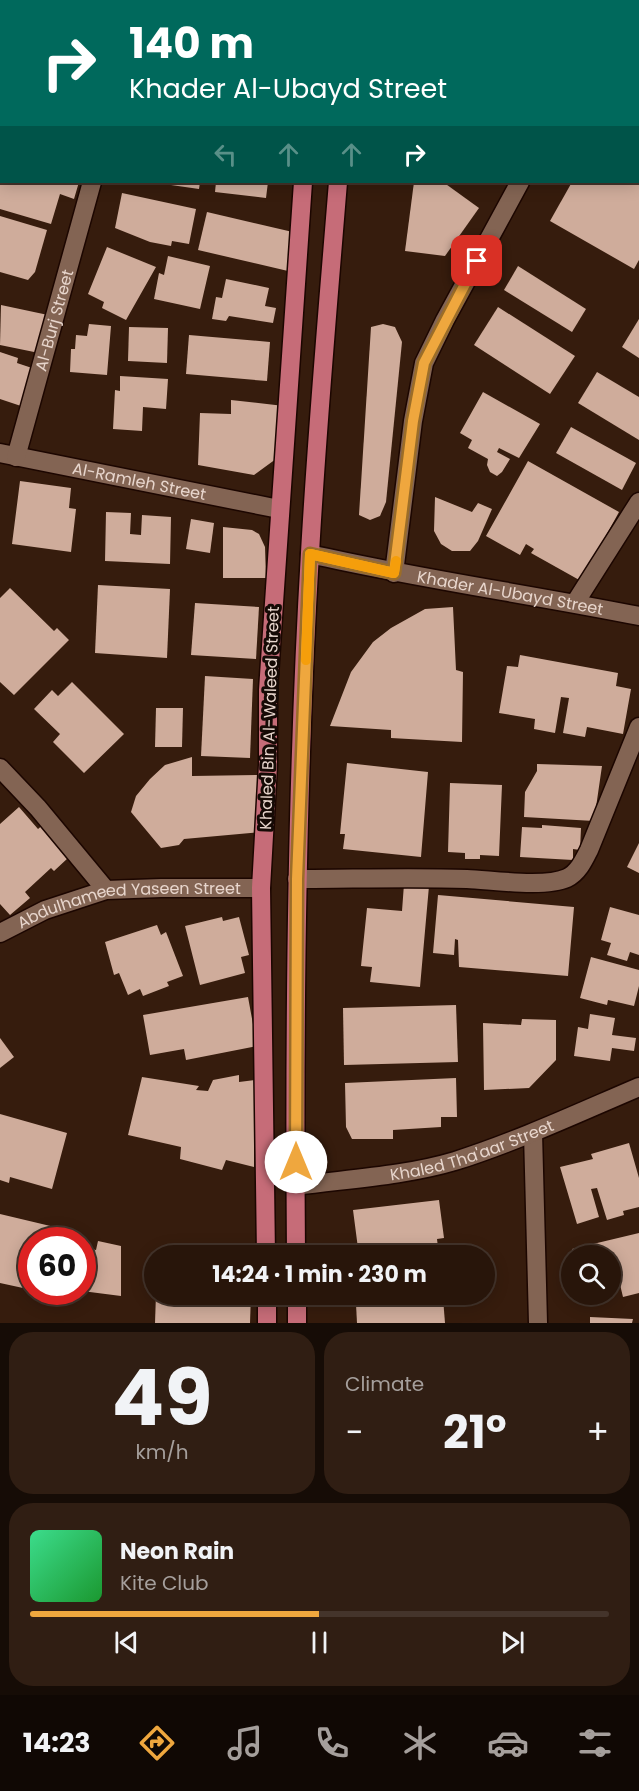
<!DOCTYPE html>
<meta charset="utf-8">
<style>
:root{--surface:#28150a;--page:#301e13;--text:#f1f3f6;--muted:#a59f9c;--line:#44342b;--accent:#efa73e}
body{margin:0;font-family:Poppins,sans-serif;background:var(--page);color:var(--text);height:100vh;display:flex;flex-direction:column;font-size:22px;white-space:nowrap}
*{box-sizing:border-box;margin:0}
p{font-size:20px;color:var(--muted)}
.icon{flex:none;width:33px;height:33px;fill:none;stroke:currentColor;stroke-width:2;stroke-linecap:round;stroke-linejoin:round}
.map{position:relative;height:1323px;overflow:hidden}
.side{display:flex;flex-direction:column;gap:9px;padding:9px;background:#160c06;flex:1}
.side>*{flex:none}
.banner{position:absolute;left:0px;top:0px;width:639px;height:183px;box-shadow:0 3px 15px #0003,0 0 0 2px var(--line);background:#00695c;color:#fff;overflow:hidden}
.controls{position:absolute;left:561px;top:1245px;display:grid;gap:12px}
.controls a{display:grid;place-items:center;width:60px;height:60px;border-radius:50%;background:var(--surface);box-shadow:0 3px 15px #0003,0 0 0 2px var(--line);font-size:30px}
.speed{position:absolute;left:18px;top:1227px;display:flex;gap:12px;font-size:30px;font-weight:700;text-align:center}
.speed>*{display:grid;place-content:center;width:78px;height:78px;border-radius:50%;background:var(--surface);box-shadow:0 3px 15px #0003,0 0 0 2px var(--line);line-height:1}
.speed .limit{border:9px solid #d22;background:#fff;color:#111}
.pin{position:absolute;display:grid;place-items:center;width:51px;height:51px;color:#fff;margin:-26px;border-radius:12px;box-shadow:0 3px 9px #0006}
.me{position:absolute;width:66px;margin:-33px;rotate:0deg;stroke-linejoin:round;filter:drop-shadow(0 0 4px #0008)}
.turn{display:flex;align-items:center;gap:21px;height:126px;padding:0 30px;font-size:27px}
.turn .icon{width:78px;height:78px;stroke-width:2.5}
.turn b{display:block;font-size:42px;line-height:51px}
.lanes{display:flex;align-items:center;height:57px;padding:0 30px;background:#0003;justify-content:center;gap:30px;direction:ltr}
.lanes .off{opacity:.35}
.big{font-size:45px;font-weight:700;line-height:1.1}
.side .widget{flex:1;display:flex;flex-direction:column;justify-content:center;gap:9px;min-width:0;padding:0 21px;border-radius:24px;background:var(--page)}
.side .dial{align-items:center;gap:0}
.dial b{font-size:78px;line-height:1}
.song{display:flex;align-items:center;gap:18px}
.cover{width:72px;height:72px;border-radius:9px;background:linear-gradient(135deg,hsl(150 70% 55%),hsl(130 70% 35%))}
.played{height:6px;border-radius:3px;background:linear-gradient(90deg,var(--accent) 50%,var(--line) 50%)}
.keys{display:flex;justify-content:space-around;direction:ltr}
.heat{display:flex;justify-content:space-between;align-items:center;font-size:33px;direction:ltr}
.side .tiles{flex:1;display:grid;gap:9px;grid-template-columns:1fr 1fr}
.widget:last-child{grid-column:span 2}
.trip{position:absolute;left:144px;top:1245px;width:351px;height:60px;border-radius:30px;background:var(--surface);box-shadow:0 3px 15px #0003,0 0 0 2px var(--line);font-weight:700;line-height:60px;text-align:center}
.tabs{display:flex;height:96px;justify-content:space-around;align-items:center;background:#100804;color:var(--muted)}
.tabs .icon{width:42px;height:42px}
.tabs .on{color:var(--accent)}
.tabs b{font-size:27px;color:var(--text)}
.map>svg:first-child{display:block}
.building{fill:#cfac9b}
.lines{fill:none;stroke-linecap:round;stroke-linejoin:round}
.street-casing{stroke:#1c0600;stroke-width:21}
.secondary-casing{stroke:#1c0600;stroke-width:21}
.primary-casing{stroke:#1c0600;stroke-width:21}
.street{stroke:#836453;stroke-width:18}
.secondary{stroke:#836453;stroke-width:18}
.primary{stroke:#c66c78;stroke-width:18}
.route-casing{stroke:#9b6d28;stroke-width:15}
.route{stroke:#efa73e;stroke-width:10}
.slow{stroke:#f59e0b;stroke-width:10}
.labels{text-anchor:middle;stroke-width:6;stroke-linejoin:round;paint-order:stroke}
.street-label{font-size:16px;fill:#e8d6cd;stroke:#150a05}
</style>
<div class="map">
<svg width="639" height="1323" viewBox="0 0 639 1323">
<rect width="100%" height="100%" fill="#361c0d"/>
<g class="building">
<polygon points="0,182 79,182 74,199 60,194 51,224 0,209"/>
<polygon points="164,182 200,182 199,189 164,184"/>
<polygon points="216,182 268,182 266,198 215,192"/>
<polygon points="414,182 443,182 479,208 445,256 405,251"/>
<polygon points="572,182 639,182 639,260 634,269 550,221"/>
<polygon points="122,193 196,209 189,244 172,241 171,246 150,242 115,228"/>
<polygon points="207,212 297,233 288,271 198,250"/>
<polygon points="0,216 47,230 35,272 28,280 0,272"/>
<polygon points="107,247 156,267 126,320 102,308 104,302 88,294"/>
<polygon points="168,256 210,266 200,309 154,299 159,273 164,275"/>
<polygon points="518,266 586,309 572,332 504,290"/>
<polygon points="226,279 269,288 265,306 276,308 273,323 229,316 226,321 212,319 216,297 222,298"/>
<polygon points="1,305 48,315 39,353 0,345"/>
<polygon points="498,307 575,356 550,394 474,345"/>
<polygon points="639,319 639,358 622,347"/>
<polygon points="89,324 111,326 107,375 70,372 71,349 75,349 76,335 87,336"/>
<polygon points="383,324 395,327 402,342 386,502 380,516 370,520 359,515 371,327"/>
<polygon points="129,327 168,328 167,363 128,361"/>
<polygon points="189,335 270,342 267,381 186,374"/>
<polygon points="0,352 18,358 17,363 32,368 21,406 0,399"/>
<polygon points="597,372 639,397 639,440 578,403"/>
<polygon points="120,376 168,379 166,409 143,407 142,431 113,429 115,390 120,391"/>
<polygon points="483,392 540,424 519,458 499,448 497,452 510,459 502,472 497,476 490,472 487,465 488,459 468,448 472,440 460,433"/>
<polygon points="231,400 284,406 280,456 254,475 198,465 200,413 231,414"/>
<polygon points="571,427 636,463 622,490 556,453"/>
<polygon points="528,461 619,512 581,581 531,553 534,549 526,544 520,555 486,536"/>
<polygon points="20,481 71,488 69,508 76,509 71,552 12,544"/>
<polygon points="435,497 472,512 478,503 492,509 478,541 470,551 452,551 441,544 434,531"/>
<polygon points="106,512 131,513 130,534 141,535 142,515 171,517 170,564 105,561"/>
<polygon points="191,519 214,523 210,553 186,549"/>
<polygon points="223,527 252,530 259,534 265,547 266,578 223,578"/>
<polygon points="98,585 170,589 167,658 95,653"/>
<polygon points="10,588 54,631 57,628 69,640 14,695 0,682 0,598"/>
<polygon points="195,603 259,607 256,659 191,655"/>
<polygon points="453,607 456,670 463,672 462,742 391,738 391,730 330,726 351,672 373,642 391,628 425,609"/>
<polygon points="520,655 618,673 616,686 631,689 623,734 587,727 585,737 563,733 569,698 561,697 555,733 534,729 535,719 499,713 507,666 518,667"/>
<polygon points="205,676 253,679 250,758 201,756"/>
<polygon points="72,682 124,734 84,773 53,742 60,734 34,709 52,690 58,696"/>
<polygon points="156,708 183,708 182,747 155,747"/>
<polygon points="192,757 192,776 257,775 262,832 184,839 179,845 161,848 131,812 136,796 150,779 165,765"/>
<polygon points="347,763 428,772 421,857 343,849 345,834 340,834"/>
<polygon points="537,764 602,766 594,821 524,817 525,792 537,771"/>
<polygon points="450,783 502,785 499,856 480,855 480,859 465,859 465,853 448,852"/>
<polygon points="19,807 38,829 44,824 56,838 53,840 68,858 54,871 51,868 25,892 30,898 10,915 0,904 0,824"/>
<polygon points="542,825 581,828 580,850 573,849 573,860 520,857 522,827 542,828"/>
<polygon points="639,843 639,873 627,867"/>
<polygon points="404,884 429,886 420,987 370,982 372,967 361,966 367,908 402,911"/>
<polygon points="438,895 574,907 568,976 459,967 458,940 455,939 454,955 433,953"/>
<polygon points="610,907 639,915 639,955 630,952 627,961 607,955 611,943 601,940"/>
<polygon points="222,917 223,921 239,917 249,955 241,957 245,973 200,985 185,926"/>
<polygon points="157,925 161,935 166,932 183,976 167,982 169,986 143,996 140,989 128,995 119,973 114,975 105,942"/>
<polygon points="591,957 639,970 639,986 634,1006 608,1000 607,1005 580,998"/>
<polygon points="248,997 257,1046 186,1060 184,1049 150,1055 143,1015"/>
<polygon points="456,1005 458,1062 344,1065 343,1008"/>
<polygon points="590,1014 615,1018 612,1035 636,1038 634,1051 612,1048 610,1061 574,1056 578,1027 588,1029"/>
<polygon points="522,1019 556,1020 556,1060 529,1088 484,1090 483,1023 521,1025"/>
<polygon points="0,1038 14,1057 0,1068"/>
<polygon points="239,1075 239,1082 255,1080 254,1167 226,1160 222,1170 180,1159 181,1147 128,1135 142,1077 199,1086 196,1090 208,1091 213,1080"/>
<polygon points="456,1078 457,1117 441,1117 441,1127 393,1130 393,1139 352,1139 346,1127 345,1083"/>
<polygon points="0,1114 67,1133 52,1189 10,1177 9,1183 0,1180"/>
<polygon points="629,1143 639,1178 639,1207 623,1211 624,1215 607,1220 597,1188 591,1189 599,1217 577,1224 560,1167 593,1159 591,1154"/>
<polygon points="439,1200 444,1238 437,1239 439,1256 359,1256 353,1210"/>
<polygon points="0,1214 63,1229 60,1240 32,1240 32,1277 26,1276 23,1288 0,1283"/>
<polygon points="639,1233 639,1293 623,1297 616,1268 610,1269 610,1256 573,1256 572,1249"/>
<polygon points="98,1241 121,1246 121,1296 82,1291 82,1247 96,1250"/>
<polygon points="156,1294 251,1294 250,1323 155,1323"/>
<polygon points="443,1298 445,1323 357,1323 356,1304"/>
<polygon points="590,1317 633,1319 632,1323 590,1323"/>
</g>
<g class="lines">
<g class="street-casing">
<g id="street">
<polyline points="0,34 2,34"/>
<path id="s1" d="M0,453L279,509"/>
<path id="s2" d="M16,457L92,182"/>
<path id="s3" d="M310,554C419,579 529,594 639,616"/>
<polyline points="394,573 413,421 424,363 445,320 520,182"/>
<polyline points="575,603 639,502"/>
<polyline points="0,768 38,808 106,890"/>
<path d="M297,879C353,879 410,877 467,879C492,880 545,888 567,878C578,873 584,860 589,850L639,727"/>
<path id="s4" d="M0,933L45,910L106,890L161,888H261"/>
<polyline points="533,1133 538,1323"/>
</g>
</g>
<g class="secondary-casing">
<g id="secondary">
<polyline points="551,0 552,2"/>
<polyline points="638,66 639,67"/>
<path id="s5" d="M296,1186C347,1179 405,1176 455,1161C518,1141 578,1113 639,1087"/>
</g>
</g>
<g class="primary-casing">
<g id="primary">
<polyline points="319,2 319,0"/>
<polyline points="355,2 355,0"/>
<polyline points="266,1256 261,888 268,765 268,690 303,182"/>
<path d="M296,1256C294,1021 296,787 310,553C317,429 328,305 338,182"/>
<polyline points="267,1294 267,1323"/>
<polyline points="297,1294 297,1323"/>
</g>
</g>
<use href="#street" class="street"/>
<use href="#secondary" class="secondary"/>
<use href="#primary" class="primary"/>
</g>
<g class="lines">
<g class="route-casing">
<polyline id="route" points="296,1162 297,879 310,554 394,573 413,421 424,363 477,261"/>
</g>
<use href="#route" class="route"/>
<polyline class="slow" points="306,660 310,554 394,573 396,561"/>
</g>
<g class="labels">
<g class="street-label">
<text dy="6" stroke="none"><textPath href="#s2" startOffset="142">Al-Burj Street</textPath></text>
<text dy="6" stroke="none"><textPath href="#s1" startOffset="142">Al-Ramleh Street</textPath></text>
<text dy="6" stroke="none"><textPath href="#s3" startOffset="204">Khader Al-Ubayd Street</textPath></text>
<text transform="translate(269 718) rotate(-88)" y="6">Khaled Bin Al-Waleed Street</text>
<text dy="6" stroke="none"><textPath href="#s4" startOffset="135">Abdulhameed Yaseen Street</textPath></text>
<text dy="6" stroke="none"><textPath href="#s5" startOffset="180">Khaled Tha'aar Street</textPath></text>
</g>
</g>
</svg>
<div class="controls">
<a><svg class="icon" aria-label="search" viewBox="0 0 24 24"><circle cx="10" cy="10" r="6"/><path d="M15 15l6 6"/></svg></a>
</div>
<div class="speed"><div class="limit">60</div></div>
<div class="pin" style="left:477px;top:261px;background:#d93025"><svg class="icon" aria-label="arrive" viewBox="0 0 24 24"><path d="M6 21V4h12l-3 4 3 4H6"/></svg></div>
<svg class="me" style="left:296px;top:1162px" viewBox="-20 -20 40 40"><circle r="19" fill="#fff"/><path d="M0-13L10 11 0 6-10 11z" fill="#efa73e"/></svg>
<div class="trip">14:24 · 1 min · 230 m</div>
<div class="banner">
<div class="turn"><svg class="icon" aria-label="right" viewBox="0 0 24 24"><path d="M7 20v-9h11M14 6l5 5-5 5"/></svg><div><b>140 m</b>Khader Al-Ubayd Street</div></div>
<div class="lanes"><svg class="icon off" aria-label="left" viewBox="0 0 24 24"><path d="M17 20v-9H6M10 6l-5 5 5 5"/></svg><svg class="icon off" aria-label="ahead" viewBox="0 0 24 24"><path d="M12 20V5M6 11l6-6 6 6"/></svg><svg class="icon off" aria-label="ahead" viewBox="0 0 24 24"><path d="M12 20V5M6 11l6-6 6 6"/></svg><svg class="icon" aria-label="right" viewBox="0 0 24 24"><path d="M7 20v-9h11M14 6l5 5-5 5"/></svg></div>
</div>
</div>
<section class="side">
<div class="tiles">
<div class="widget dial"><b>49</b><p>km/h</p></div>
<div class="widget"><p>Climate</p>
<div class="heat"><a>−</a><b class="big">21°</b><a>+</a></div>
</div>
<div class="widget">
<div class="song"><i class="cover"></i><div><b>Neon Rain</b><p>Kite Club</p></div></div>
<div class="played"></div>
<div class="keys"><svg class="icon" aria-label="previous" viewBox="0 0 24 24"><path d="M18 5L8 12l10 7zM5 5v14"/></svg><svg class="icon" aria-label="pause" viewBox="0 0 24 24"><path d="M8 5v14M16 5v14"/></svg><svg class="icon" aria-label="next" viewBox="0 0 24 24"><path d="M6 5l10 7-10 7zM19 5v14"/></svg></div>
</div>
</div>
</section>
<nav class="tabs">
<b>14:23</b>
<svg class="icon on" aria-label="directions" viewBox="0 0 24 24"><path d="M12 3l9 9-9 9-9-9zM9 14v-3h6M13 9l2 2-2 2"/></svg>
<svg class="icon" aria-label="music" viewBox="0 0 24 24"><path d="M9 18V5l10-2v13"/><circle cx="6" cy="18" r="3"/><circle cx="16" cy="16" r="3"/></svg>
<svg class="icon" aria-label="phone" viewBox="0 0 24 24"><path d="M5 4h4l2 5-3 2q2 4 5 5l2-3 5 2v4C11 20 4 13 5 4z"/></svg>
<svg class="icon" aria-label="climate" viewBox="0 0 24 24"><path d="M12 3v18M4 7l16 10M4 17L20 7"/></svg>
<svg class="icon" aria-label="car" viewBox="0 0 24 24"><path d="M5 17H2v-5l4-1 3-4h7l3 4 3 1v5h-3M9 17h6M6 11h13"/><circle cx="7" cy="17" r="2"/><circle cx="17" cy="17" r="2"/></svg>
<svg class="icon" aria-label="filters" viewBox="0 0 24 24"><path d="M4 7h16M4 17h16"/><circle cx="9" cy="7" r="2"/><circle cx="15" cy="17" r="2"/></svg>
</nav>
